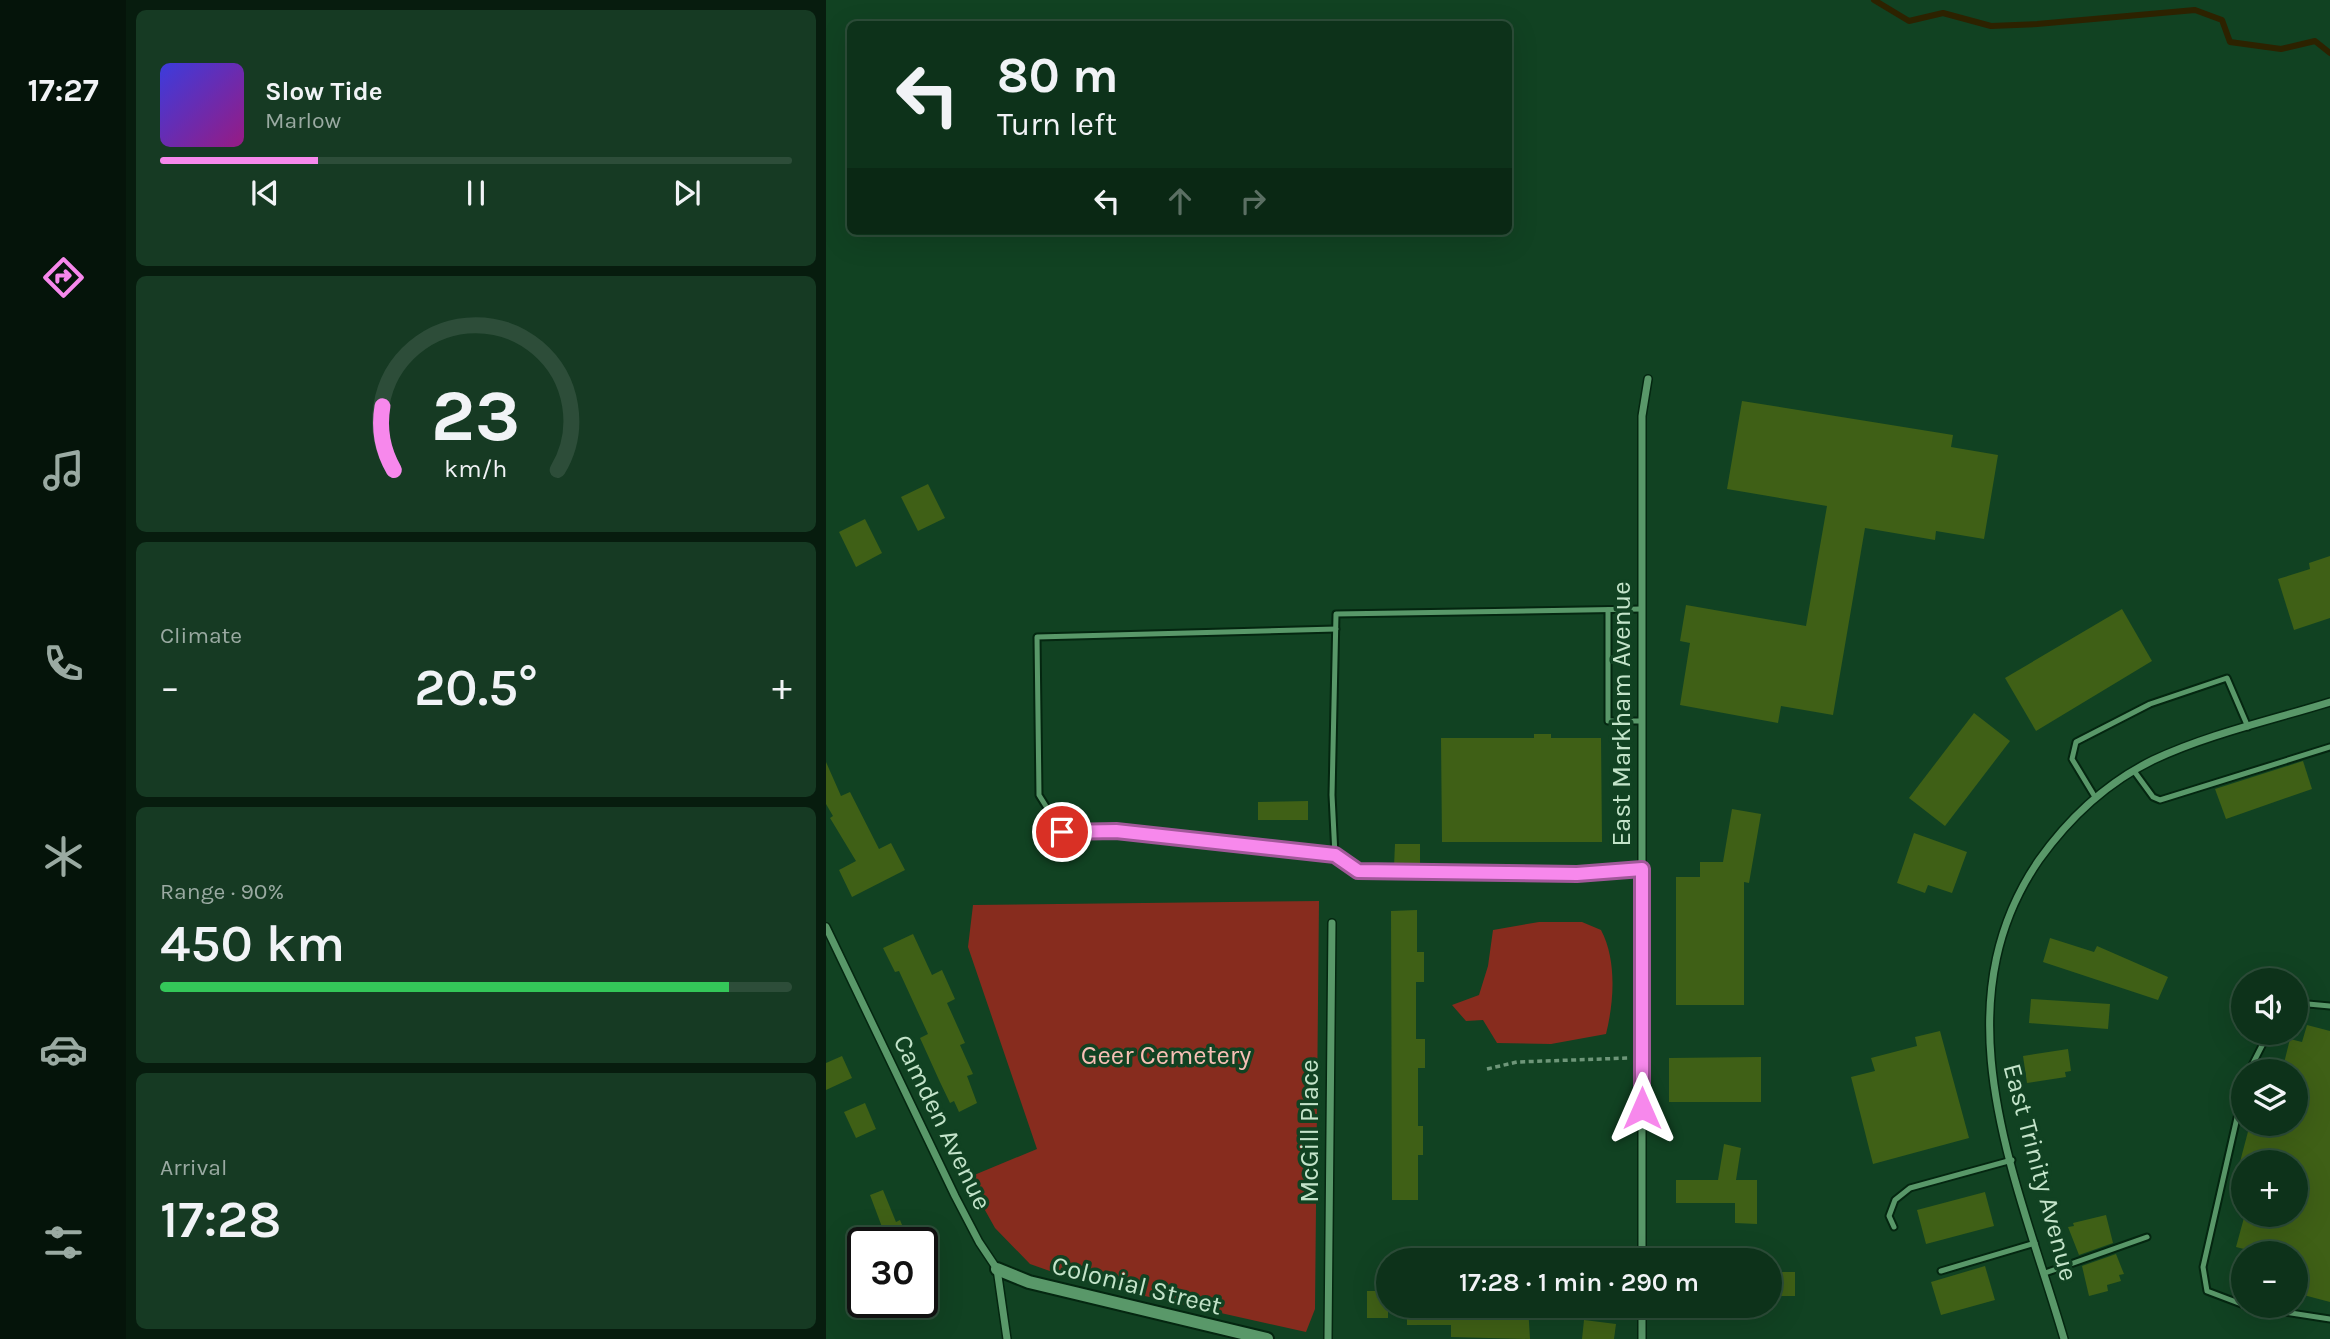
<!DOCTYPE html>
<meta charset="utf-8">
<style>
:root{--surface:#0d321a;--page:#163a23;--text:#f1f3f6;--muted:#9aaaa2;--line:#2d4d39;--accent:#f788ec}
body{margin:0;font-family:Karla,sans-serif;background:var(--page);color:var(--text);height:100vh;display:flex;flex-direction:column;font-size:26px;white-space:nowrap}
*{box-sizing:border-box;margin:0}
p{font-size:23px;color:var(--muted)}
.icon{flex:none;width:38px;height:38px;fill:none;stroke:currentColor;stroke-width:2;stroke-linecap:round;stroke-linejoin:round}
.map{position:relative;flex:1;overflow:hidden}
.drawer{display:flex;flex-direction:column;gap:10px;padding:10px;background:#071c0e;width:700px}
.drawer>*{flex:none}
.banner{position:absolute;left:21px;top:21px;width:665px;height:214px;border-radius:10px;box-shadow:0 7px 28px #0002,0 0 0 2px var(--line);background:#0d321a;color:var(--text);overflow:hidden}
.fabs{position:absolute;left:1405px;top:968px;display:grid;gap:14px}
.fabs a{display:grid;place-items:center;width:77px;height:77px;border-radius:50%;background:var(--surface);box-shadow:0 7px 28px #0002,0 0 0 2px var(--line);font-size:35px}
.speed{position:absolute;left:21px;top:1227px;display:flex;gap:14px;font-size:35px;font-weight:700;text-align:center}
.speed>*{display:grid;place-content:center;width:91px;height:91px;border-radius:50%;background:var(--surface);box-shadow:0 7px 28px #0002,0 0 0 2px var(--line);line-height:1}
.speed .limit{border:4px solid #111;border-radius:10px;background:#fff;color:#111}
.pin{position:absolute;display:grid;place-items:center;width:60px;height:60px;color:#fff;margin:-30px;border:4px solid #fff;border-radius:50%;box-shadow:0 2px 7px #0007}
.me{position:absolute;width:77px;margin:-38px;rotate:0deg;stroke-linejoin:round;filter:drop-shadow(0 0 5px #0008)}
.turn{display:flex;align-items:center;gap:24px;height:147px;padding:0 35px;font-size:32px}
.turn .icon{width:91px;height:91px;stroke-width:2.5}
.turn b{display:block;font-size:49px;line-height:60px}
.lanes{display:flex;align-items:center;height:66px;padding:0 35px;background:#0003;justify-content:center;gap:35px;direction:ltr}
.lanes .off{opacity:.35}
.big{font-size:52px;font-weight:600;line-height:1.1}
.drawer .card{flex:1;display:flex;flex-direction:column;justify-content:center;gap:10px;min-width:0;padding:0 24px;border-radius:10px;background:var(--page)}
.drawer .dial{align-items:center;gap:0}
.dial svg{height:182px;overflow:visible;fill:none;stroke:var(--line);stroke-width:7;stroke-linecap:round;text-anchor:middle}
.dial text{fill:var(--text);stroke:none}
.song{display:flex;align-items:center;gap:21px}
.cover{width:84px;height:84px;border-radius:10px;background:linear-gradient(135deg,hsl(240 70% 55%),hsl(310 70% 35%))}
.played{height:7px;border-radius:4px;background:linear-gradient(90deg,var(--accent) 25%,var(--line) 25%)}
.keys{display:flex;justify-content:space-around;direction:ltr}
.heat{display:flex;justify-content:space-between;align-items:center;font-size:38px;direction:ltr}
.charge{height:10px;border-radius:5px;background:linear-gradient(90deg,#34c759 90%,var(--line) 0)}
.trip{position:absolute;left:550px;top:1248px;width:406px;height:70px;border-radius:35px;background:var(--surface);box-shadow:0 7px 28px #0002,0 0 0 2px var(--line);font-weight:600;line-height:70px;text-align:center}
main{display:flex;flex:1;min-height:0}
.dock{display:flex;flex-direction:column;width:126px;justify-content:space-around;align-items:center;background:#05140a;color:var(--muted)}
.dock .icon{width:49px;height:49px}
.dock .selected{color:var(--accent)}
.dock b{font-size:32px;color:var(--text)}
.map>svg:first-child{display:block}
.green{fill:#872c1e}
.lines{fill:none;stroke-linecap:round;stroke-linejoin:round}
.stream{stroke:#2d2200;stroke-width:6}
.building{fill:#3f6016}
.service-casing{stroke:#042610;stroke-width:9}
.minor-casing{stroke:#042610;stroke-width:10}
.tertiary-casing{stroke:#042610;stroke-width:16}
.path{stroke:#6e9679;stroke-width:3.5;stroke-dasharray:5 3.5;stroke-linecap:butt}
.service{stroke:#599869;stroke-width:5}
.minor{stroke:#599869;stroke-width:7}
.tertiary{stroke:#599869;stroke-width:12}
.route-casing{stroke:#a15899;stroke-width:18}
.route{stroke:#f788ec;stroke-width:12}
.labels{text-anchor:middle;stroke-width:7;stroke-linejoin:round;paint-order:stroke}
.street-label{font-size:26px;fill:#c4e4ca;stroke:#114222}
.park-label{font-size:26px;fill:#f7bfb5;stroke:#114222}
</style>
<main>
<nav class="dock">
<b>17:27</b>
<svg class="icon selected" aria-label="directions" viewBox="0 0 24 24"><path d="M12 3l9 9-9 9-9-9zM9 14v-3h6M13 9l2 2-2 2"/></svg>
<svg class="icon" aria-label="music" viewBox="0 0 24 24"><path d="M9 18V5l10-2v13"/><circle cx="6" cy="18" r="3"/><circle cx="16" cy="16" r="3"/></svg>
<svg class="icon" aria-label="phone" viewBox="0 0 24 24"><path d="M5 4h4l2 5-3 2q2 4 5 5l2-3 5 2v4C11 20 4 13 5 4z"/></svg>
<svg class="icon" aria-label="climate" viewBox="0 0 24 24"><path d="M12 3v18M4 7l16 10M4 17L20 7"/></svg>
<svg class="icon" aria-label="car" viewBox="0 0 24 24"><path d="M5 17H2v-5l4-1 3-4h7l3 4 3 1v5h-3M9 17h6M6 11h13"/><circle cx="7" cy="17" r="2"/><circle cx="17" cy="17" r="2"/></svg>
<svg class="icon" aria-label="filters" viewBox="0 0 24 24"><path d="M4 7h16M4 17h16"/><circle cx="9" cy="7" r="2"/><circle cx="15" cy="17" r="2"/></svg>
</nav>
<section class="drawer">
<div class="card">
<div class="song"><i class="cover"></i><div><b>Slow Tide</b><p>Marlow</p></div></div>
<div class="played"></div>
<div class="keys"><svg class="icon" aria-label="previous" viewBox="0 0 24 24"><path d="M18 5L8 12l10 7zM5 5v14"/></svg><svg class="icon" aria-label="pause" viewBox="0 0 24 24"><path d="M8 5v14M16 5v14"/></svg><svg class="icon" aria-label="next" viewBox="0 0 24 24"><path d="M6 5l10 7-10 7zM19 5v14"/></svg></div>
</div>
<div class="card dial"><svg viewBox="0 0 100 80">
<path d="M14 69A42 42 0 1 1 86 69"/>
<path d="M14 69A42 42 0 0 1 9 41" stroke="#f788ec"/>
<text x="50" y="56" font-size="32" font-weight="700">23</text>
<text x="50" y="72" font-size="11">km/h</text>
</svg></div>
<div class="card"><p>Climate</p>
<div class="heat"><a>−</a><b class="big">20.5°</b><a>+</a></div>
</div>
<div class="card"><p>Range · 90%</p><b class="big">450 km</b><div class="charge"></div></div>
<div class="card"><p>Arrival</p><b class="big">17:28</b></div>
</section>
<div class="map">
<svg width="1504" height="1339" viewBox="0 0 1504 1339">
<rect width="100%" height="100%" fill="#114222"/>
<g class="green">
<polygon points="493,901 489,1309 480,1332 252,1281 204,1264 169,1228 141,1178 211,1149 142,947 147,905"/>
<path d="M713,922H756L775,930C791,960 788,1002 780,1034L725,1044L671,1043L657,1020L640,1021L626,1005L653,995L662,966L667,930Z"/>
</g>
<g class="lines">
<polyline class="stream" points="1048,0 1083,21 1117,13 1165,26 1211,24 1369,10 1396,20 1404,42 1455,49 1489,41 1504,53"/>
</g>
<g class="building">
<polygon points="916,401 1127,435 1125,447 1172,455 1158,539 1110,531 1109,540 1039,528 1007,715 955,706 952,723 854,705 864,643 854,641 860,605 980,626 1001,506 901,489"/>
<polygon points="102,484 119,518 92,531 75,497"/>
<polygon points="39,519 56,553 30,567 13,532"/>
<polygon points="1504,556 1504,618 1468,630 1452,579 1484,569 1483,563"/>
<polygon points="1296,609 1326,661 1210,731 1179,678"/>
<polygon points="1148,713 1184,741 1119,826 1083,798"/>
<polygon points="708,734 725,734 725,738 775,738 776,842 616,842 615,738 708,738"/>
<polygon points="1477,761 1486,789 1400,819 1389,789"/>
<polygon points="0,762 15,796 24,792 53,849 65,843 79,870 26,897 13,870 30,861 4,818 7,816 0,804"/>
<polygon points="482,801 482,820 432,820 432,802"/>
<polygon points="906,809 935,814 923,883 918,882 918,1005 850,1005 850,877 874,877 874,862 897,862"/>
<polygon points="1088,833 1141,852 1126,893 1102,885 1099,893 1071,883"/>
<polygon points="569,844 594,844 594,867 568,866"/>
<polygon points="591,910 591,952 598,952 598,982 590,982 590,1039 599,1039 599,1068 592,1068 592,1126 597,1126 597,1155 592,1155 592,1200 566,1200 565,911"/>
<polygon points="87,934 106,975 116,970 129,999 121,1003 139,1043 134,1045 147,1074 141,1076 151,1103 133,1112 128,1101 124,1103 113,1080 94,1038 102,1034 73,971 69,972 57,948"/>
<polygon points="1224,938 1268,952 1271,946 1342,977 1332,1000 1217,962"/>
<polygon points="1205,999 1284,1004 1282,1029 1203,1023"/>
<polygon points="1481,1025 1504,1031 1504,1302 1470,1293 1470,1253 1421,1253 1422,1250 1410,1247 1419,1214 1470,1214 1470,1162 1414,1162 1424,1124 1470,1124 1470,1071 1456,1071 1464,1039 1476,1042"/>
<polygon points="1114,1031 1143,1138 1047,1164 1025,1077 1049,1071 1045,1058 1091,1046 1089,1037"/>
<polygon points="1242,1049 1245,1071 1239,1072 1240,1077 1201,1083 1197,1056"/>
<polygon points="16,1056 26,1078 0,1090 0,1063"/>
<polygon points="935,1057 935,1102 843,1102 843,1058"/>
<polygon points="39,1103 50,1129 30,1138 18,1112"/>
<polygon points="898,1144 915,1148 910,1180 931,1180 931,1224 909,1223 909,1203 850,1203 850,1180 892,1180"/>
<polygon points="57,1190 70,1222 74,1220 83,1242 55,1242 50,1230 56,1227 44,1195"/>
<polygon points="1159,1192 1168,1226 1100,1244 1091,1210"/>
<polygon points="1280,1215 1287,1243 1253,1255 1242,1227 1248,1226 1247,1223"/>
<polygon points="1290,1254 1298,1274 1293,1275 1295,1281 1281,1285 1282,1291 1263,1296 1256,1266"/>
<polygon points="1159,1266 1169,1300 1115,1315 1105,1282"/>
<rect x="943" y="1272" width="26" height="24"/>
<rect x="541" y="1291" width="21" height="27"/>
<polygon points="581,1306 702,1306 704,1339 625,1337 625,1325 581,1325"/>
<polygon points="758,1320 790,1324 788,1339 756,1339"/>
</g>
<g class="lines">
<g class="service-casing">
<g id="service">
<polyline points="782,610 782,721 815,721"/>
<polyline points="1308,771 1327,797 1334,800 1504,747"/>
<polyline points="1269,797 1246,759 1250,742 1324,704 1401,678 1422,727"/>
<polyline points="509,855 290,831 236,832 213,795 211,637 510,629"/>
<polyline points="815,869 751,874 532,871 509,855 506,795 510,614 816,609"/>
<polyline points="1470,1009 1482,1004 1504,1006"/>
<polyline points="1423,1071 1443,1032"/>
<polyline points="1418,1087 1377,1267 1381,1291 1418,1305"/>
<polyline points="1068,1227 1063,1216 1069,1200 1084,1188 1186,1160"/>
<polyline points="1115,1271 1209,1243"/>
<polyline points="1219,1273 1321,1237"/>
<polyline points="1419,1306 1504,1319"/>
</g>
</g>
<g class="minor-casing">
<g id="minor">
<polyline points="0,927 129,1196 153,1242 171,1269 181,1339"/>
<polyline points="816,1260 816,416 822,379"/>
<polyline points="502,1339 506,923"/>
<polyline points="816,1339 816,1306"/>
<path d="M1238,1339C1193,1184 1110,1010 1213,860C1243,818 1280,783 1327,760C1382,734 1446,720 1504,702"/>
</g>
</g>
<g class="tertiary-casing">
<polyline id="tertiary" points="171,1269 203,1282 441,1339"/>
</g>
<polyline class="path" points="661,1069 691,1062 803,1058"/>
<use href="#service" class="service"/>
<use href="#minor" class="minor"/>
<use href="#tertiary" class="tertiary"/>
</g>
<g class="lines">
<g class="route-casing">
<polyline id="route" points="236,832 290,831 509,855 532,871 751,874 816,869 816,1108"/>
</g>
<use href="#route" class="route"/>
</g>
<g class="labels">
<g class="street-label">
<text transform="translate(795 714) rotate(-90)" y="9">East Markham Avenue</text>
<text transform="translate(117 1122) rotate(64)" y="9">Camden Avenue</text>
<text transform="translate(483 1131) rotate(-90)" y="9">McGill Place</text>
<text transform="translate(1215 1172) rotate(75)" y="9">East Trinity Avenue</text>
<text transform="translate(311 1285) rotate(14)" y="9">Colonial Street</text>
</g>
<g class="park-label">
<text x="340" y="1064">Geer Cemetery</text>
</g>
</g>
</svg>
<div class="fabs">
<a><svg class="icon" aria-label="sound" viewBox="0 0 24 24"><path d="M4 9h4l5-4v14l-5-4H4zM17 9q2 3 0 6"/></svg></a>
<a><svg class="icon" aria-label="layers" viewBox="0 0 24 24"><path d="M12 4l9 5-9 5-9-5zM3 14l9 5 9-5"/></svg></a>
<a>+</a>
<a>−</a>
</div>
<div class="speed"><div class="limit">30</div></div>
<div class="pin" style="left:236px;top:832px;background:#d93025"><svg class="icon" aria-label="arrive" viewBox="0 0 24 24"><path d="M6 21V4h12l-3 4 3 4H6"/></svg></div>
<svg class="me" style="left:816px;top:1108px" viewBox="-20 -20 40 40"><path d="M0-17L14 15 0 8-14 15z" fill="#f788ec" stroke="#fff" stroke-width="4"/></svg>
<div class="trip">17:28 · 1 min · 290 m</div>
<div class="banner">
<div class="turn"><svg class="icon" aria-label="left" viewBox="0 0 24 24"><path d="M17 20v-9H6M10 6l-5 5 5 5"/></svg><div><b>80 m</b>Turn left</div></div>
<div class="lanes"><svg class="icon" aria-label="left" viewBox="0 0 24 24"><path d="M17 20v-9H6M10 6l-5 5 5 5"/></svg><svg class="icon off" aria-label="ahead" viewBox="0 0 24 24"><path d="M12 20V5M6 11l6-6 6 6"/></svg><svg class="icon off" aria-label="right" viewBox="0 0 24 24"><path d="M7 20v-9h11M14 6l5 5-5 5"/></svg></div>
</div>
</div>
</main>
